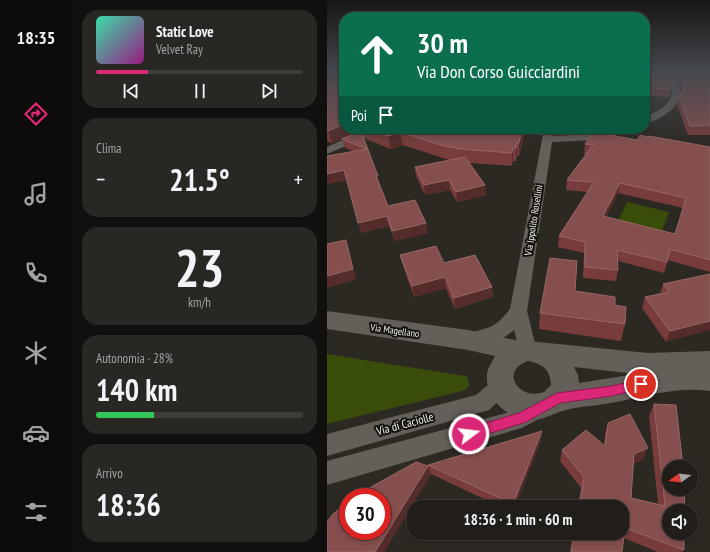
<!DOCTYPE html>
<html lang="it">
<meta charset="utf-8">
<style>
:root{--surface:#211e1a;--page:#292723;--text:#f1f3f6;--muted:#a2a2a2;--line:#3e3c39;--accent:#db2777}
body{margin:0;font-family:"PT Sans Narrow",sans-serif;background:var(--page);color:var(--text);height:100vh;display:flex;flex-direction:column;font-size:15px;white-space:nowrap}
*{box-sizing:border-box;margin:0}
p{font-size:13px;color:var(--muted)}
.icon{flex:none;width:22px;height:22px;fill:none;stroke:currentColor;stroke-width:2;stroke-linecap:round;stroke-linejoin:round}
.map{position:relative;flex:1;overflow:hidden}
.panel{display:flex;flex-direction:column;gap:10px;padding:10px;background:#12100e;width:255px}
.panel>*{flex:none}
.banner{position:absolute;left:12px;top:12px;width:311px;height:122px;border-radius:16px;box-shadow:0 2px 6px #0003,0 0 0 1px var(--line);background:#0b6e4f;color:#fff;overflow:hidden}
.needle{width:26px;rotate:256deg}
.buttons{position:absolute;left:335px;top:460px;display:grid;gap:8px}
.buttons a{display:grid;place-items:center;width:36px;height:36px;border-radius:50%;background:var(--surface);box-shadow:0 2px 6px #0003,0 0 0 1px var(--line);font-size:20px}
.speed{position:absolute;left:12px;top:488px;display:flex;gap:8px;font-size:20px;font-weight:700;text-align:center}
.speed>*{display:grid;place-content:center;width:52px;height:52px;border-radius:50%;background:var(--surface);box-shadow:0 2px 6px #0003,0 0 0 1px var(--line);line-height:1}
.speed .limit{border:6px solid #d22;background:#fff;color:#111}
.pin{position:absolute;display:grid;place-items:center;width:34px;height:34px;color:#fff;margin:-17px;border:2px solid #fff;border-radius:50%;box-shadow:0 1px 4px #0007}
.me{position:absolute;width:44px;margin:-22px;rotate:75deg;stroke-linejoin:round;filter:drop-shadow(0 0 3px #0008)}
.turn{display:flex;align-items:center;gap:14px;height:84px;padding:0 12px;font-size:18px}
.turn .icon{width:52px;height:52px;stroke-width:2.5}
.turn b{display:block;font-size:28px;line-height:34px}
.then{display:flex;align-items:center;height:38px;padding:0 12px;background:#0003;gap:8px;font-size:15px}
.big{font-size:30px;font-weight:800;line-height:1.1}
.panel .tile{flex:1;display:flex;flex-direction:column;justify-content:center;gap:6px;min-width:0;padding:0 14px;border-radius:16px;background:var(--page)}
.panel .dial{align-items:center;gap:0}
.dial b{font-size:52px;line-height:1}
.song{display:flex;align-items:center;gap:12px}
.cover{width:48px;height:48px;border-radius:6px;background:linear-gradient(135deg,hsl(160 70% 55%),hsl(310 70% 35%))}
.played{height:4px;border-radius:2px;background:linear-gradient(90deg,var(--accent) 25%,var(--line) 25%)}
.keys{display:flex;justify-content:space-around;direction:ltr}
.heat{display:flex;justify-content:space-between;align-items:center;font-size:22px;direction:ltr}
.charge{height:6px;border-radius:3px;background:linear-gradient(90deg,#34c759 28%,var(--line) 0)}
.trip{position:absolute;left:80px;top:500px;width:222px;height:40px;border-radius:16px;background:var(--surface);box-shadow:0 2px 6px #0003,0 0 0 1px var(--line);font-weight:800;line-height:40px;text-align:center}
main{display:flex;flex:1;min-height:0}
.menu{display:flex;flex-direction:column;width:72px;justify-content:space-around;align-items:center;background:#0d0c0a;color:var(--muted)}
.menu .icon{width:28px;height:28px}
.menu .on{color:var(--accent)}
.menu b{font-size:18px;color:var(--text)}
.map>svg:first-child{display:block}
.green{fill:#394c09}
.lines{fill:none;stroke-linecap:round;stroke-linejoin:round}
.street{fill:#645f58;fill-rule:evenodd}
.secondary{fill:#645f58;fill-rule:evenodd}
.wall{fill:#773c3b;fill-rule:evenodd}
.shaded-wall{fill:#542c29}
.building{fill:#854f4e;stroke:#966867;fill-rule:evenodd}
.route{fill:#db2777;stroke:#8e194d}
.labels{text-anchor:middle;stroke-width:4;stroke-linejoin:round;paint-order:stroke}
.street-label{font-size:10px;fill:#f3f0ec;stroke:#13110e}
.near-street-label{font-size:12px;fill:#f3f0ec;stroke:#13110e}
</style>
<main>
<nav class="menu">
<b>18:35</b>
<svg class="icon on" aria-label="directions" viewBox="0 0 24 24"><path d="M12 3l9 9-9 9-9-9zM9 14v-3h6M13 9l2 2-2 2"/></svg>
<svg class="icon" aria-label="music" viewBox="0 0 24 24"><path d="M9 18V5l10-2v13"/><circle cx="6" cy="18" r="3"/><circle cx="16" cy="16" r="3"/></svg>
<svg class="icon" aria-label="phone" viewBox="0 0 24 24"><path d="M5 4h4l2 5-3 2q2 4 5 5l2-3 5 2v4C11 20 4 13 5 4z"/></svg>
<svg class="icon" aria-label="climate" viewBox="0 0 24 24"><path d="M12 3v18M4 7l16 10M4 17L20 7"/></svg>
<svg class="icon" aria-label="car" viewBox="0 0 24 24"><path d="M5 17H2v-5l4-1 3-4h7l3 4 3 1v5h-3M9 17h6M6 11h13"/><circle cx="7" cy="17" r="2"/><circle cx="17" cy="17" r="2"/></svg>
<svg class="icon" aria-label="filters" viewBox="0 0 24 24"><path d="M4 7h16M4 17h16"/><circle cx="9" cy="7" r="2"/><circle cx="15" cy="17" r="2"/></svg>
</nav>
<section class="panel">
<div class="tile">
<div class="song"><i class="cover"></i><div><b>Static Love</b><p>Velvet Ray</p></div></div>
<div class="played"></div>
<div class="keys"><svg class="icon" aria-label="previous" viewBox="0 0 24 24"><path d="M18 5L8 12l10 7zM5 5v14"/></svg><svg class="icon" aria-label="pause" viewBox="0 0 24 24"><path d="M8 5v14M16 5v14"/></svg><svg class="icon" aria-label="next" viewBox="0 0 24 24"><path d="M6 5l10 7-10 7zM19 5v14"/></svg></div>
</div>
<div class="tile"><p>Clima</p>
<div class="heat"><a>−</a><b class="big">21.5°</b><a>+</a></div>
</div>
<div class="tile dial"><b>23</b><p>km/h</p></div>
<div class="tile"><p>Autonomia · 28%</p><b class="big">140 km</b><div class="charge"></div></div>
<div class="tile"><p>Arrivo</p><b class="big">18:36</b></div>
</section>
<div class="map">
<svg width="383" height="552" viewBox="0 0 383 552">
<rect width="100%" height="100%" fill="#2c2822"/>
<g class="green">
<polygon points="300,202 342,212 334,234 290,223"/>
<polygon points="0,354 138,376 141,378 142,385 139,390 0,424"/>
</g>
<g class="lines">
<g class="street">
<path d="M338,70H346C348,76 352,82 353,88C357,106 333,120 318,124V117C330,112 347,104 345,88C344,82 340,76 338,70Z"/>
<polygon points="41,129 55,129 54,131 0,154 0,147"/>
<path d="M217,129H227L226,136L267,134L286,129H303L302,131L267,140L225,142L200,311L210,351L208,356L201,359L194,356L187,330C175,341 152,350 136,345L134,340L136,335C160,327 166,331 183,309Z"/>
<polygon points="174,377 181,380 184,386 181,392 162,410 0,456 0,434 149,395 167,380"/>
<polygon points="212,398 219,401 223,408 219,415 195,428 0,485 0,461 190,410"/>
</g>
<path class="secondary" d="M0,311L141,330L197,342L201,341L321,353L383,351V391C348,386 318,397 284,403C269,406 253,406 239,410C226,413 216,421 201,420C180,418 158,398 160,375C160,369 165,362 168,356L141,350L0,329ZM201,361C216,364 223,369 224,385L217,392C192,401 172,371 201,361ZM247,367L309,374L252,383L251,375Z"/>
</g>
<g class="wall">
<polygon points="0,70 17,70 17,129 199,129 192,156 190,156 189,161 186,161 185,166 143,163 158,185 159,195 130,202 123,190 98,195 89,176 88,167 122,160 76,145 64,149 39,139 36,130 5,143 0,141 0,82 1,82 0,77"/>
<polygon points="318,70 344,89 342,97 318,96"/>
<polygon points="347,70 383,70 383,135 361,135 350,105 352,97 355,91 354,88"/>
<polygon points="34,131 53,185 61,206 101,233 68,241 62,226 34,233 20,180 0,184 26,151 18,148 15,139"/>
<path d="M310,140L383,147V272L341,260L337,273L291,261V270L289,281L256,278L257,253L231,247L232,236L260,192L239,190L240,180L259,154H257L258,144ZM291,193L356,208L348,234L279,217Z"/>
<polygon points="73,255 117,263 165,287 166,297 128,309 119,288 87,297 76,266"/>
<polygon points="383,274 339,342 315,308 318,297 333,294 336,284"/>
<polygon points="248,291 288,305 298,324 294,341 212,329 213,313"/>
<polygon points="327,404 357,550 355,552 331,552 297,538 295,552 243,552 246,533 295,533 295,507 251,507 254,488 233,461 235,450 277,445 278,435 281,423 316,460 306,464 304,498 331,504 322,416"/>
<polygon points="214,441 188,507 174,507 104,474 57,552 0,552 101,466"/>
</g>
<g class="shaded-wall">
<polygon points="0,70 17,70 0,73"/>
<polygon points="17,124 17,129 36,129 36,130 5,143 1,131"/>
<polygon points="195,129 199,129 192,156 192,143"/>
<polygon points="73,132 76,145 64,149 61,136"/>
<polygon points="190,143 190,156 189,161 189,148"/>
<polygon points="186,148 186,161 185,166 185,153"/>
<polygon points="17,170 20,180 0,184 0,174"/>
<polygon points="122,180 123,190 98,195 97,185"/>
<polygon points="293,183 291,193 274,226 276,216"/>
<polygon points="158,185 159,195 130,202 129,192"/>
<polygon points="60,216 62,226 34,233 31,223"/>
<polygon points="99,223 101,233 68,241 65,231"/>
<polygon points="19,240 22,250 29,280 0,288 0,276"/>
<polygon points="118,277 119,288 87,297 85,286"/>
<polygon points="165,287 166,297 128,309 127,298"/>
<polygon points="383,321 383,330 339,342 343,331"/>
<polygon points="215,431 214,441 188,507 186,507 186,504"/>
<polygon points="321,448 316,460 303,465 307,454"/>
<polygon points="101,466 104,474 57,552 48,552"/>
</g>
<g class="building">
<polygon points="9,70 17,70 17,124 1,131 0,130 0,82 15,85 15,77 0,73"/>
<polygon points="318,70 342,70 345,80 344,89 318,88"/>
<polygon points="352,70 383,70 383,125 363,126 352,97 357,87 357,80"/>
<polygon points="42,129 195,129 192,143 190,143 189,148 186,148 185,153 134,149 117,146 73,132 61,136"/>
<polygon points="34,131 51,176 49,176 61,206 88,200 99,223 65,231 60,216 31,223 17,170 0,174 0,156 40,149 15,139"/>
<path d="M267,132L310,140L313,135L321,137L322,136L383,147V260L343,249L340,262L290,250L291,270L258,267V242L232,236L267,182L240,180L266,145L258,144ZM293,183L359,198L348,234L276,216Z"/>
<polygon points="138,157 158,185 129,192 122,180 97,185 88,167"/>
<polygon points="19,240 26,269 0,276 0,244"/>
<polygon points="109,246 117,263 148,255 165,287 127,298 118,277 85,286 73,255"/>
<polygon points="223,258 250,261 248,291 288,297 288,305 299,307 298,324 213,313"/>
<polygon points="383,274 383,321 343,331 318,297 342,292 336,284"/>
<polygon points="327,404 349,405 356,467 342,467 342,489 358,489 357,511 342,511 342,533 357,533 357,550 298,528 295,552 244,552 247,533 295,533 295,507 252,507 257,477 235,450 259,430 278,446 281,423 303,414 321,448 307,454 304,498 338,506"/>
<polygon points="215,431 186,504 101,465"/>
<polygon points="89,462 101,466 48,552 0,552 0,522 6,514 21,502 21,531 55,531 55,497 28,497 35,492"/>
</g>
<linearGradient id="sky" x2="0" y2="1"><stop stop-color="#181613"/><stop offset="0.48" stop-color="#45484f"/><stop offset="1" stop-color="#45484f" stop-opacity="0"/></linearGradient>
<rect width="383" height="147" fill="url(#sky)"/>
<polygon class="route" points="314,379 318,381 319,384 318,388 314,389 285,396 233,403 199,422 142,440 138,438 136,434 138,430 142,428 192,413 230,393 285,386"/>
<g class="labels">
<g class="street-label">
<text transform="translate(206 220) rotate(-81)" y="4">Via Ippolito Rosellini</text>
<text transform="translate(68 330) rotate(8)" y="4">Via Magellano</text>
</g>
<g class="near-street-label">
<text transform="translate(78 424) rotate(-15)" y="4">Via di Caciolle</text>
</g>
</g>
</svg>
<div class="buttons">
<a><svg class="needle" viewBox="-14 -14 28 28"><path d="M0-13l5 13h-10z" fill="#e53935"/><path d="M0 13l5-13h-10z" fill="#a2a2a2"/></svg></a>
<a><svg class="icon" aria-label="sound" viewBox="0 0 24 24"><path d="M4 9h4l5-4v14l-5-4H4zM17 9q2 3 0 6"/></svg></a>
</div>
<div class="speed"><div class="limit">30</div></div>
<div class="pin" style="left:314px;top:384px;background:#d93025"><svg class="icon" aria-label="arrive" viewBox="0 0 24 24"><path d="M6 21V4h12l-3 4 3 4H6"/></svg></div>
<svg class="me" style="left:142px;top:434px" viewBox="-20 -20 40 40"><circle r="17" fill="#db2777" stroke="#fff" stroke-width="3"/><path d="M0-11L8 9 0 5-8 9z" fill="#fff"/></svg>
<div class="trip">18:36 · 1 min · 60 m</div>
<div class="banner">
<div class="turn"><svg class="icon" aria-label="ahead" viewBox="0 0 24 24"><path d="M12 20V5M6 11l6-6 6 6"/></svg><div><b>30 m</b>Via Don Corso Guicciardini</div></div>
<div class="then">Poi<svg class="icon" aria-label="arrive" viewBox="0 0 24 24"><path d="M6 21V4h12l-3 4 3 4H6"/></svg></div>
</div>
</div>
</main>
